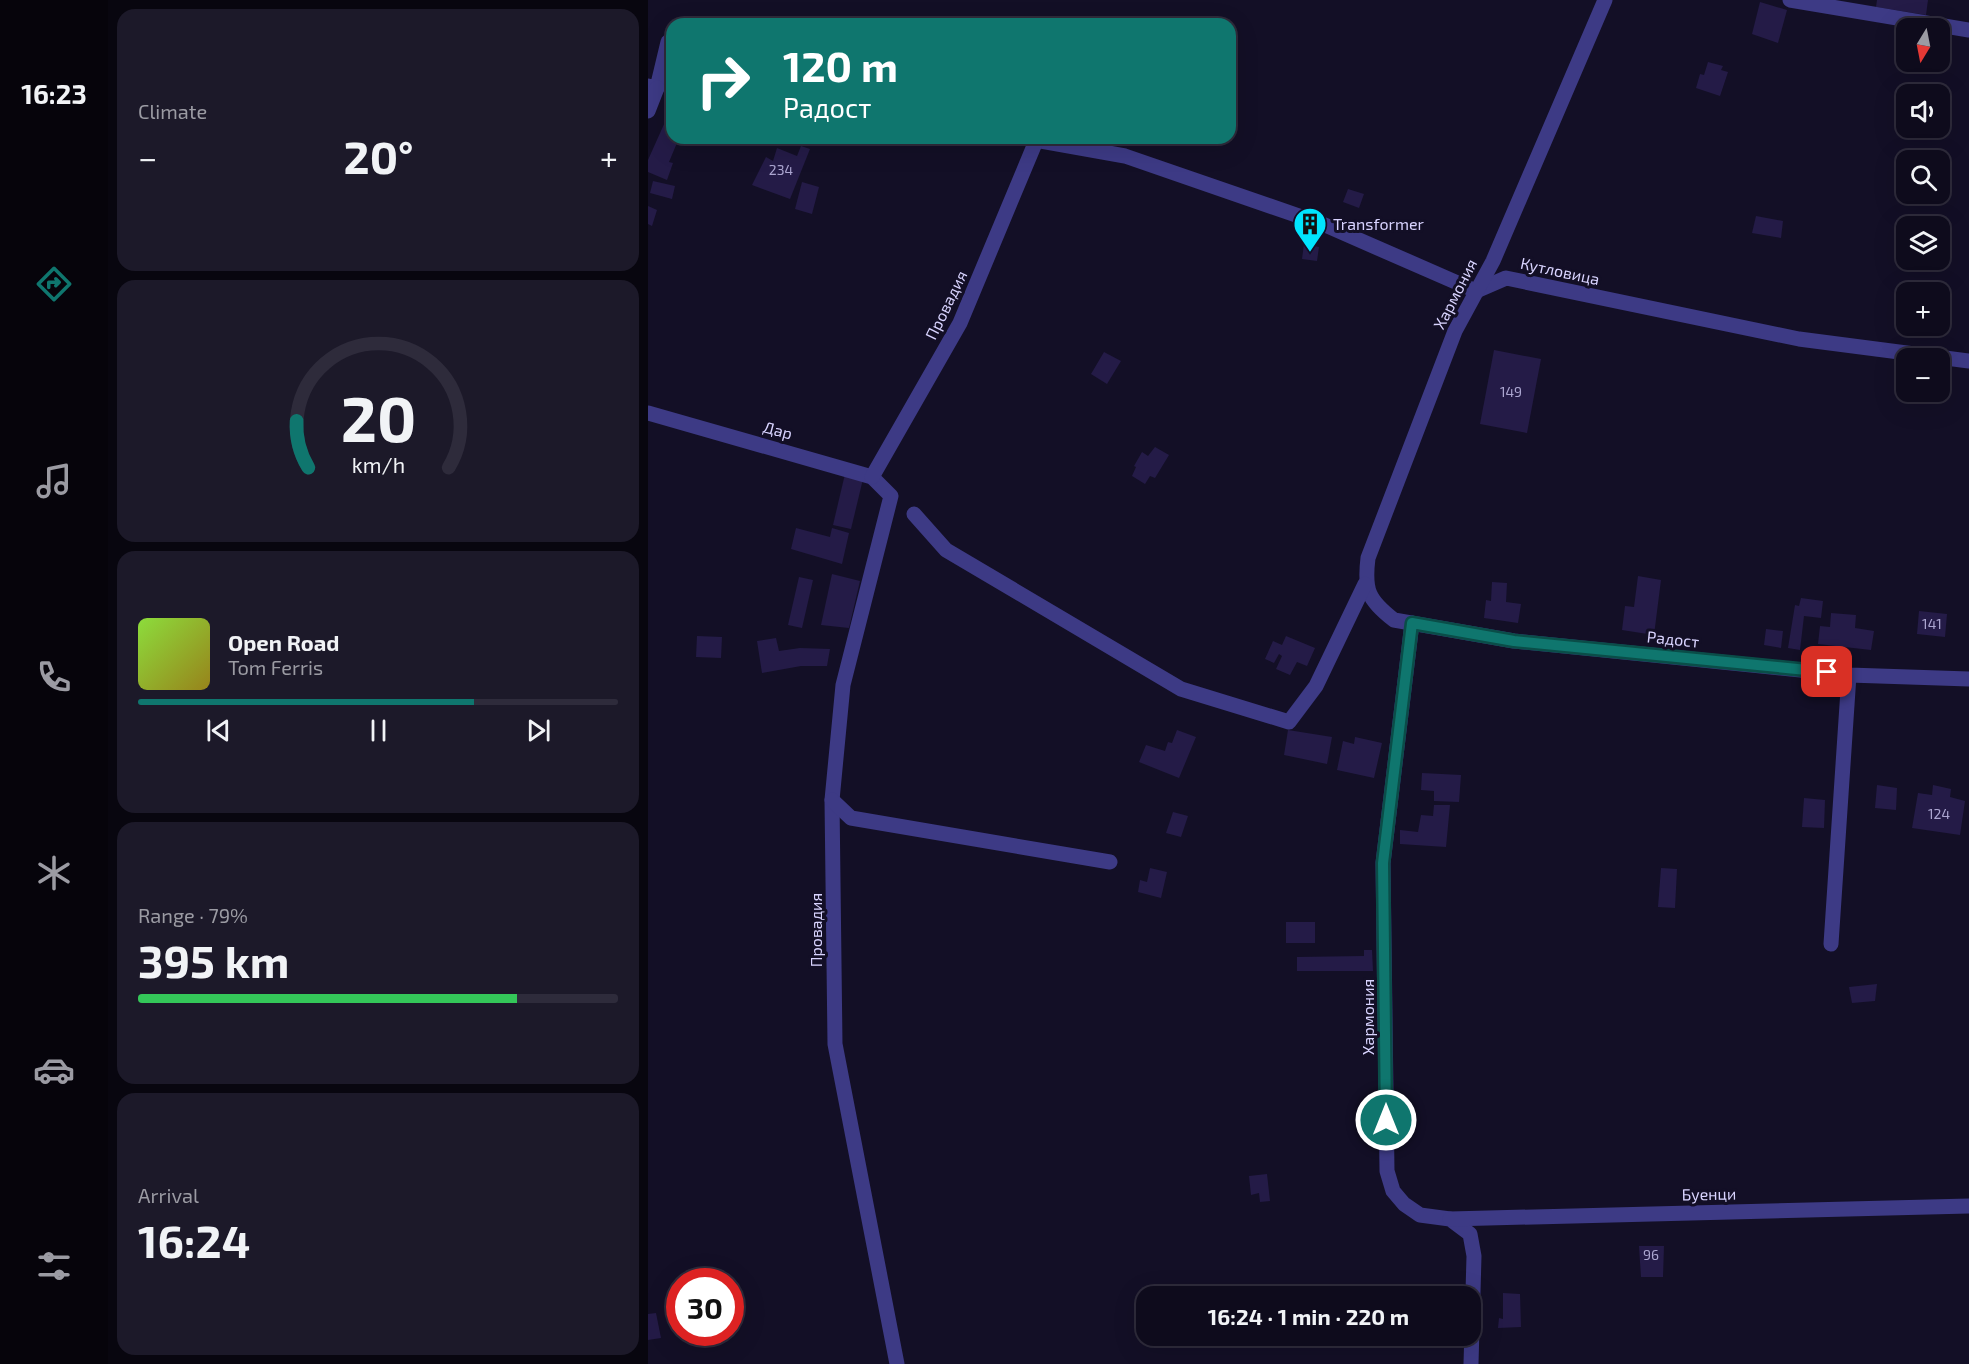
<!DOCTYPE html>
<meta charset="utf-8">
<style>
:root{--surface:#0e0b1c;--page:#1c1929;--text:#f1f3f6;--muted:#9b9ba3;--line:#2e2b3b;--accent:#0f766e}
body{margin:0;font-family:"Exo 2",sans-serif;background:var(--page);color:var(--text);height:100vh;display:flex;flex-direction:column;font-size:22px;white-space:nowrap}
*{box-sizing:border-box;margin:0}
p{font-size:20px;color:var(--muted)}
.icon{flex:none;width:33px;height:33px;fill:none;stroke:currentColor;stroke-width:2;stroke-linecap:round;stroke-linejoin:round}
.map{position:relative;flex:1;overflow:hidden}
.side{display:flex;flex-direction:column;gap:9px;padding:9px;background:#08060f;width:540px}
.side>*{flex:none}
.guide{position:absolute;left:18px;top:18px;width:570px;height:126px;border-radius:18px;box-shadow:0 6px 24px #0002,0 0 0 2px var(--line);background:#0f766e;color:#fff;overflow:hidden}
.needle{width:39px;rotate:190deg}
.fabs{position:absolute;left:1248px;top:18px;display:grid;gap:12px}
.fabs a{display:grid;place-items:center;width:54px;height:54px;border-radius:12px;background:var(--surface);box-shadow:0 6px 24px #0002,0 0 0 2px var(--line);font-size:30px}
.speed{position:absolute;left:18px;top:1268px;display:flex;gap:12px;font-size:30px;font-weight:700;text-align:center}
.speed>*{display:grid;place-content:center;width:78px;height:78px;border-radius:50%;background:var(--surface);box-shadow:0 6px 24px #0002,0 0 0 2px var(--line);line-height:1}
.speed .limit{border:9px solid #d22;background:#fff;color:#111}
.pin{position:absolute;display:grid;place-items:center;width:51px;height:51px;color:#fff;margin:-26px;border-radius:12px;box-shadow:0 3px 9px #0006}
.me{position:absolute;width:66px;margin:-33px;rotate:0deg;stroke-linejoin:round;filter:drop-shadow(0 0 4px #0008)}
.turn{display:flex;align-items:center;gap:21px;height:126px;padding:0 18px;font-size:27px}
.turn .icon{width:78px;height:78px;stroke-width:2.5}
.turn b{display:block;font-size:42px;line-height:51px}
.big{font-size:45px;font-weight:700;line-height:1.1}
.side .widget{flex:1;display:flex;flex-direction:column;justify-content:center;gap:9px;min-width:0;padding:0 21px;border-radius:18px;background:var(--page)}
.side .dial{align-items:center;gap:0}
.dial svg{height:156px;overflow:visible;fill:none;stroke:var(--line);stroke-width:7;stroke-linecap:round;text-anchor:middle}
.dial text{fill:var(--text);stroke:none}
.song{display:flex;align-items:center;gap:18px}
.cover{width:72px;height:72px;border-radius:9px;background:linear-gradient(135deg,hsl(90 70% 55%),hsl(50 70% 35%))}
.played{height:6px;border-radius:3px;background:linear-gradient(90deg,var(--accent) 70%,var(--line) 70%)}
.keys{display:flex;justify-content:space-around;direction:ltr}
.heat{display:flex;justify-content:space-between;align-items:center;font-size:33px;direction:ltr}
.charge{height:9px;border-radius:4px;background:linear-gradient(90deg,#34c759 79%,var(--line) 0)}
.trip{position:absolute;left:488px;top:1286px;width:345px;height:60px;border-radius:18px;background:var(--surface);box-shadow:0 6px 24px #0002,0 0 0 2px var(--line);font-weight:700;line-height:60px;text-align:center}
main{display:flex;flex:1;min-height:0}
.menu{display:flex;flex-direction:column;width:108px;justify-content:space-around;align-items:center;background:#06040b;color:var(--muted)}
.menu .icon{width:42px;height:42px}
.menu .on{color:var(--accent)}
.menu b{font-size:27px;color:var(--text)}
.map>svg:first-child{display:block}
.building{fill:#241b47}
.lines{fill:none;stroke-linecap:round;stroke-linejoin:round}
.lane{stroke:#3d3a85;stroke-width:15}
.street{stroke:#3d3a85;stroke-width:15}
.route-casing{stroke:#0a4d48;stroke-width:15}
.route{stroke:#0f766e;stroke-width:10}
.labels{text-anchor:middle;stroke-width:6;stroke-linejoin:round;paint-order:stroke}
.number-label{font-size:14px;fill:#aca6d1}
.poi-label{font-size:16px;fill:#d9d4ff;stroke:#130f26;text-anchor:start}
.street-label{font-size:16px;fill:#d9d4ff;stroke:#130f26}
</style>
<main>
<nav class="menu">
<b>16:23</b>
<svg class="icon on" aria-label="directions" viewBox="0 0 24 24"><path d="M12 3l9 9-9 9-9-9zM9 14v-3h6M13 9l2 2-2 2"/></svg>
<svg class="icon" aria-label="music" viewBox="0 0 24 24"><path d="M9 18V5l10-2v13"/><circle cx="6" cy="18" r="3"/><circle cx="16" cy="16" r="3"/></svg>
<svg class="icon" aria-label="phone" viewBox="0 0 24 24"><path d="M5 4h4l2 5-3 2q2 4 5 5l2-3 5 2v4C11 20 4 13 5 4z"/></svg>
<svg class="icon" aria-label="climate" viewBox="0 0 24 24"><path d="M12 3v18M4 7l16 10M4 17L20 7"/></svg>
<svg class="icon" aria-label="car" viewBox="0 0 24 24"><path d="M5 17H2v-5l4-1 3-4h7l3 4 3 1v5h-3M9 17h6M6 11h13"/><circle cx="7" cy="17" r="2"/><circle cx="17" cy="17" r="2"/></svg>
<svg class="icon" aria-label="filters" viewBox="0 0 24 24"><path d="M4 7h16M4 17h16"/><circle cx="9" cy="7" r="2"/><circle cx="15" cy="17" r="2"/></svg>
</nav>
<section class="side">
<div class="widget"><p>Climate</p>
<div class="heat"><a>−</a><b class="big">20°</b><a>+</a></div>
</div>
<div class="widget dial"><svg viewBox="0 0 100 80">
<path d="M14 69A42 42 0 1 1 86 69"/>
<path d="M14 69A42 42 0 0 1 8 45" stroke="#0f766e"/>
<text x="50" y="56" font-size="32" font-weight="700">20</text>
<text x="50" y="72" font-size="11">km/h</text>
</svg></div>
<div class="widget">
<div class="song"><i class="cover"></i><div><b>Open Road</b><p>Tom Ferris</p></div></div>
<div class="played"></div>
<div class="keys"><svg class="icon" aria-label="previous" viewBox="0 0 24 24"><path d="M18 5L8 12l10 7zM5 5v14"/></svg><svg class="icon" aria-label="pause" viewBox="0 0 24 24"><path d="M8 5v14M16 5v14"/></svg><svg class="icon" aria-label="next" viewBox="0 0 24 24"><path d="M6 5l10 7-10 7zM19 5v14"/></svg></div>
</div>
<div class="widget"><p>Range · 79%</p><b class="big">395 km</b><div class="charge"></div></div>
<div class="widget"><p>Arrival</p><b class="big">16:24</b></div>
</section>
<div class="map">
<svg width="1321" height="1364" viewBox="0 0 1321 1364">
<rect width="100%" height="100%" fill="#130f26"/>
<g class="building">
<polygon points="1229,0 1280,0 1278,15 1228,7"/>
<polygon points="1112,2 1139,10 1130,43 1104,34"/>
<polygon points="1060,62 1075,66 1073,70 1080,72 1072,96 1048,88 1052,74 1056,75"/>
<polygon points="21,113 24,115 24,138 31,138 21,162 25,163 19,180 0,172 0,160"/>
<polygon points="153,146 162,149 142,199 104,185 118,157 125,161 129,148 149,156"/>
<polygon points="5,181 27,186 24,199 2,193"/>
<polygon points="154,182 171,187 164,214 147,209"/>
<polygon points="700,189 716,194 711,208 695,202"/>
<polygon points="0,206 9,210 4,226 0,224"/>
<polygon points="1108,216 1135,221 1133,238 1104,233"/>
<polygon points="656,244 671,247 669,261 654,259"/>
<polygon points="846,350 893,359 879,433 832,424"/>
<polygon points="456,352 473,361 459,384 443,374"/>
<polygon points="507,447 521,455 507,478 502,476 497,484 484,476 488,467 486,466 494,452 500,456"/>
<polygon points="197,474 215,479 203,529 185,525"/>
<polygon points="148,528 182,537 184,528 201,533 194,564 143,549"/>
<polygon points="184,574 212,581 201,628 173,625"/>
<polygon points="990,576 1013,580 1006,635 974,630 977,606 986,607"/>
<polygon points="151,577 165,580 154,628 140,625"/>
<polygon points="844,582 859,583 858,602 873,604 870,623 836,618 838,600 843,601"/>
<polygon points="1153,598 1175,601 1173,618 1156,616 1152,650 1140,648 1147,605 1151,606"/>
<polygon points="1271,611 1299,614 1297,637 1269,634"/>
<polygon points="1183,613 1208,615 1207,628 1226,631 1223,650 1170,644 1172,626 1182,627"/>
<polygon points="1118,629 1135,631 1133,648 1116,645"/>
<polygon points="49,636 74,637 73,658 48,657"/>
<polygon points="638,636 667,648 659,666 649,662 642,675 628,669 634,656 631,654 626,663 617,659 625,641 634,645"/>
<polygon points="128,638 131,651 152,648 182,649 179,666 153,666 114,673 109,641"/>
<polygon points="529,730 548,737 531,778 491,762 498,745 517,751 520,742 524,743"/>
<polygon points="640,730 684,737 679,764 636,755"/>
<polygon points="707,737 734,743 726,778 689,770 695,741 706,744"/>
<polygon points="774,773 813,775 811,802 786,801 786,791 773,790"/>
<polygon points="1229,785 1249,788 1248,810 1227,808"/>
<polygon points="1285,785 1303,789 1302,797 1317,801 1312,835 1264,828 1270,793 1284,795"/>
<polygon points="1156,798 1177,800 1176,828 1154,827"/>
<polygon points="786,805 802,805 798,847 752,844 752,830 770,832 773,815 785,816"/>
<polygon points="525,812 540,816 533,837 518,833"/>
<polygon points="502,868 519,872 513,898 490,892 492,880 499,882"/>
<polygon points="1013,868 1029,869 1027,908 1010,907"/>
<rect x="638" y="922" width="29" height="21"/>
<polygon points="716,950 724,950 725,971 649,971 649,957 716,956"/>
<polygon points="1229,984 1227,1001 1204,1003 1201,987"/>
<polygon points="619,1174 622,1201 612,1202 611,1193 603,1195 601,1176"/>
<polygon points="991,1246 1016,1246 1015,1277 993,1277"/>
<polygon points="855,1293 872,1294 873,1327 850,1328 851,1318 855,1319"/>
<polygon points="8,1313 13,1338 0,1340 0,1314"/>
</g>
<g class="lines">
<g class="lane">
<polyline points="0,86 9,88 20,42 24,43"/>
<polyline points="376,138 477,156 677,225 828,291 858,278 1151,339 1321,361"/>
<polyline points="0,413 224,477 243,496 195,685 184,800 187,1044 249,1364"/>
<polyline points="224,477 312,323 388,141"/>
<polyline points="184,800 203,818 462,862"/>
<polyline points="1183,944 1201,675"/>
</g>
<g class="street">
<path d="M957,0L845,261L807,331L720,558C716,590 720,600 746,620L866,641L1201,675L1321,679"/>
<polyline points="1142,0 1321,30"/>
<polyline points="0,111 9,88"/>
<polyline points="266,514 298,550 533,689 641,722 668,686 717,584"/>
<polyline points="764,623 735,863 739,1171 745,1191 756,1204 772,1215 802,1219 822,1234 826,1256 823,1364"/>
<polyline points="802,1219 1321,1206"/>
</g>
</g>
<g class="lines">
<g class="route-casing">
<polyline id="route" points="738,1120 735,863 764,623 866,641 1179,672"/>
</g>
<use href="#route" class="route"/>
</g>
<defs>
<g id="building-pin" transform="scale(1.725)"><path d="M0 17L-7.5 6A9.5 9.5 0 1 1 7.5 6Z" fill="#00e5ff" stroke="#130f26"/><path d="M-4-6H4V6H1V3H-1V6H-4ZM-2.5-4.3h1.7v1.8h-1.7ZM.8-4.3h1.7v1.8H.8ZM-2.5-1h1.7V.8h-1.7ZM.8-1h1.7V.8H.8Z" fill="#111"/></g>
</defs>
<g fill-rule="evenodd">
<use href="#building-pin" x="662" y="224"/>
</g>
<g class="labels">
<g class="number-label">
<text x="133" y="175">234</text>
<text x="863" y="397">149</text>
<text x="1284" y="629">141</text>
<text x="1291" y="819">124</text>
<text x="1003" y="1260">96</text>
</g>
<g class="poi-label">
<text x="685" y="230">Transformer</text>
</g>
<g class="street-label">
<text transform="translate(912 271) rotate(12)" y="6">Кутловица</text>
<text transform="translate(807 294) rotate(-63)" y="6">Хармония</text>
<text transform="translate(298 305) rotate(-64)" y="6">Провадия</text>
<text transform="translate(130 430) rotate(15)" y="6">Дар</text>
<text transform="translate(1025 639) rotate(6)" y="6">Радост</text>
<text transform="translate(168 930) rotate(-90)" y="6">Провадия</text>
<text transform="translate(720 1017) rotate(-90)" y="6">Хармония</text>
<text transform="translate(1061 1194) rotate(-1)" y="6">Буенци</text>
</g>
</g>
</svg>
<div class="fabs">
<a><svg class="needle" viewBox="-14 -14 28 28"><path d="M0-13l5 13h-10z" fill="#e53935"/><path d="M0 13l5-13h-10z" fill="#9b9ba3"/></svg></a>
<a><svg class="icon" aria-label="sound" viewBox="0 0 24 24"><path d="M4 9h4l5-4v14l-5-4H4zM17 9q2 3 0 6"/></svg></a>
<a><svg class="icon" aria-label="search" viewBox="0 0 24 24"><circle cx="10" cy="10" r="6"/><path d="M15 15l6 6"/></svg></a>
<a><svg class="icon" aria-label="layers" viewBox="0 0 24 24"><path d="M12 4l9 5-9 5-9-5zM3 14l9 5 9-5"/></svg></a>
<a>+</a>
<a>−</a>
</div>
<div class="speed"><div class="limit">30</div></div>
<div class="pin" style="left:1179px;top:672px;background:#d93025"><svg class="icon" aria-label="arrive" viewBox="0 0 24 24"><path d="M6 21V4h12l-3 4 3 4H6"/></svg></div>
<svg class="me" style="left:738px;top:1120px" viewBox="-20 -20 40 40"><circle r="17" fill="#0f766e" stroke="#fff" stroke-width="3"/><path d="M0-11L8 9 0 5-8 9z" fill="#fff"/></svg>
<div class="trip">16:24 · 1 min · 220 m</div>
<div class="guide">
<div class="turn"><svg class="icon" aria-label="right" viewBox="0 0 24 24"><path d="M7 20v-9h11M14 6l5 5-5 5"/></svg><div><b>120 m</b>Радост</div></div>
</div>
</div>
</main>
